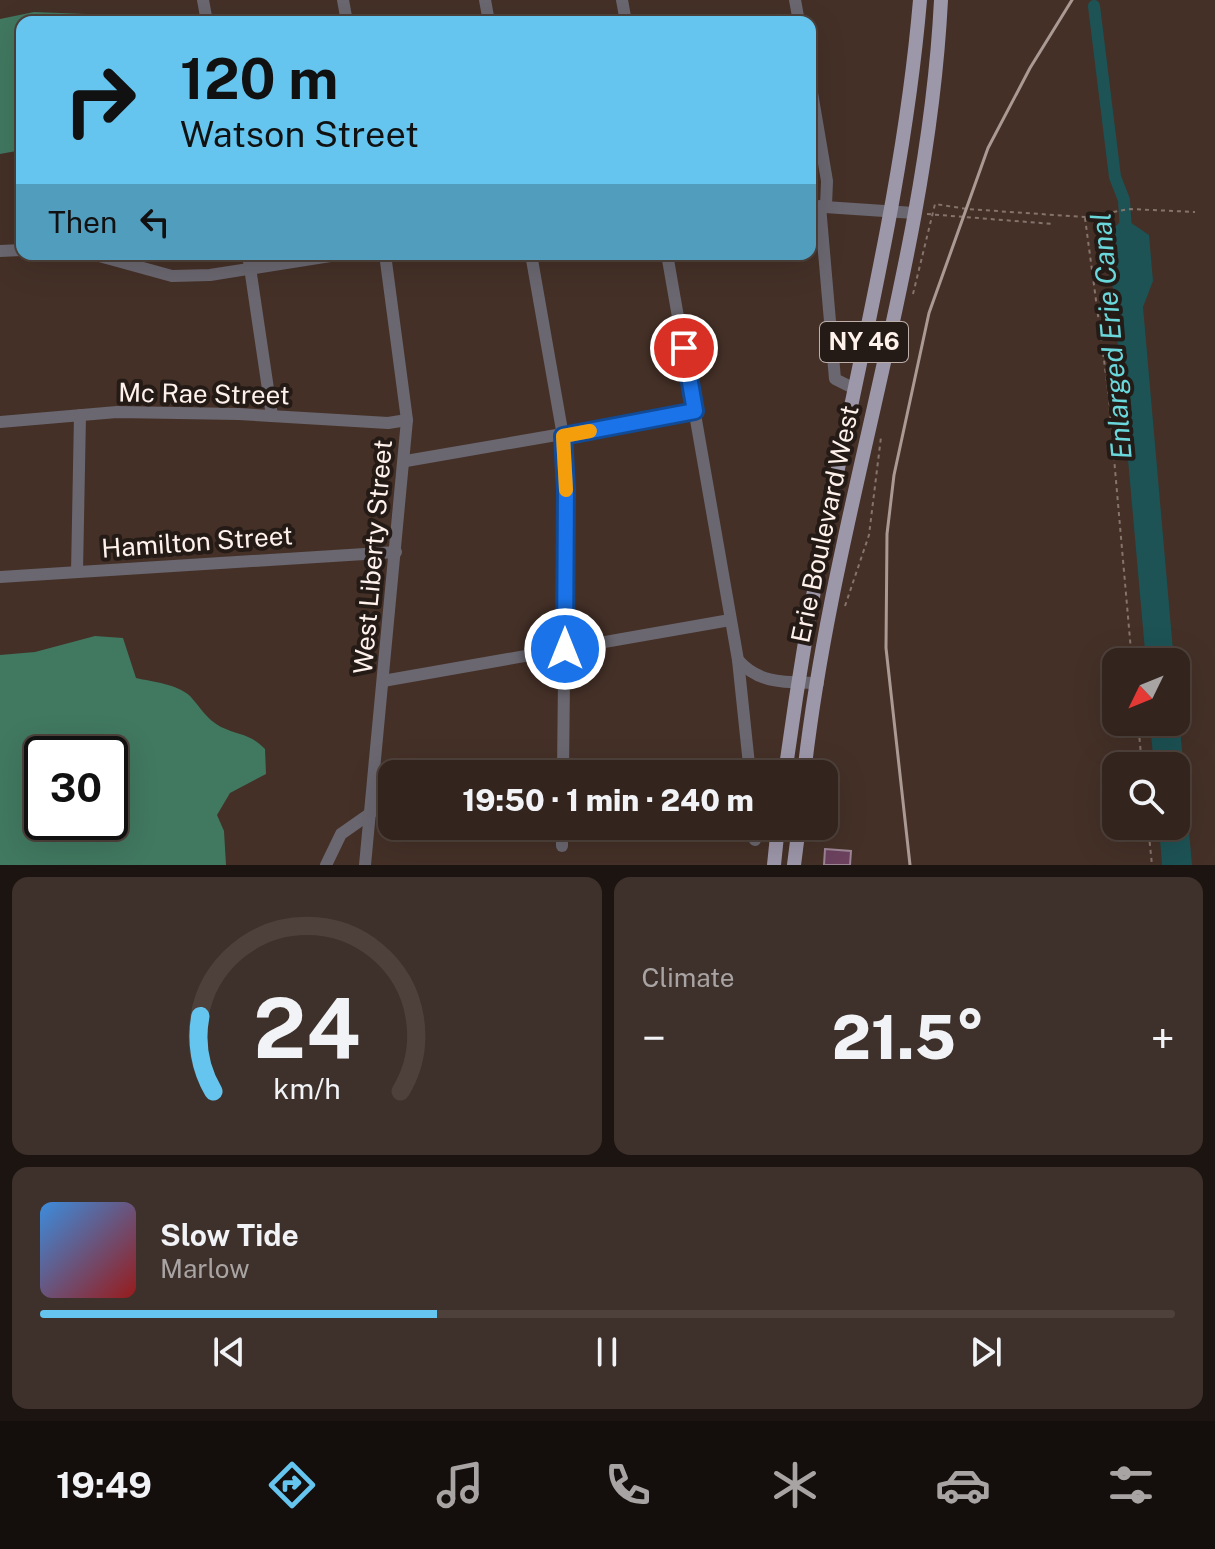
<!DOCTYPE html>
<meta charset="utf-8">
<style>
:root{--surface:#33241d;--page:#3e302a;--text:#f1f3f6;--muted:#a9a4a4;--line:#4e413b;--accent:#65c5ee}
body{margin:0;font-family:"Public Sans",sans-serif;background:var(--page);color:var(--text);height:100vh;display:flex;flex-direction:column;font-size:30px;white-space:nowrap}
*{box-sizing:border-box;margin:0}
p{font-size:26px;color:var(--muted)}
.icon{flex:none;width:44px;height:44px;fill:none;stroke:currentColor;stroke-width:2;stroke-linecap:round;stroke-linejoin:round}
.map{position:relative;height:865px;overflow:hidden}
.details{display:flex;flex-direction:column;gap:12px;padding:12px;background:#1c1410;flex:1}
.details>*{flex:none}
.top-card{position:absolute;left:16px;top:16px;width:800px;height:244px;border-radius:16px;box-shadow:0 8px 32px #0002,0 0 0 2px var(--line);background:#65c5ee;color:#111;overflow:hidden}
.needle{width:52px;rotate:227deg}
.tools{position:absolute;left:1102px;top:648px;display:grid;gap:16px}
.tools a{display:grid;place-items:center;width:88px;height:88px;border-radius:16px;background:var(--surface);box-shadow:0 8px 32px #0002,0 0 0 2px var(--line);font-size:40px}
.speed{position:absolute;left:24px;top:736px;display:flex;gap:16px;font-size:40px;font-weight:700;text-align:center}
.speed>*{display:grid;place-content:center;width:104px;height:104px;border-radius:50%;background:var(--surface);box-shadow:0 8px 32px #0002,0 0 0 2px var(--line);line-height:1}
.speed .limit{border:4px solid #111;border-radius:12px;background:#fff;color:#111}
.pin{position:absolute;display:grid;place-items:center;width:68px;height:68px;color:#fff;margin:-34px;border:4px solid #fff;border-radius:50%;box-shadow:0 2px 8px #0007}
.me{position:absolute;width:88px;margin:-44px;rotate:0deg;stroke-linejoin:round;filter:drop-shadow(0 0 6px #0008)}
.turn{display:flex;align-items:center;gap:28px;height:168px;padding:0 32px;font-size:36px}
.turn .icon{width:104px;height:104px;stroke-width:2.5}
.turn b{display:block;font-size:56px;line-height:68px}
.then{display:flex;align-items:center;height:76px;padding:0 32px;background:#0003;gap:16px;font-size:30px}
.big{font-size:60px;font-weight:800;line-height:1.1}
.details .widget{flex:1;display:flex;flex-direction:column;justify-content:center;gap:12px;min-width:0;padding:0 28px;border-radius:16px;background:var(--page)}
.details .dial{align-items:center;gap:0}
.dial svg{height:208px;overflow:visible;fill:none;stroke:var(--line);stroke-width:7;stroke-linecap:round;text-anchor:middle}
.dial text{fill:var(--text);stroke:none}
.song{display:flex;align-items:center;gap:24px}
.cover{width:96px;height:96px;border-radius:12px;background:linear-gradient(135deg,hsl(210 70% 55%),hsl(0 70% 35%))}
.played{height:8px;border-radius:4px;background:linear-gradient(90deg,var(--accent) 35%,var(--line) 35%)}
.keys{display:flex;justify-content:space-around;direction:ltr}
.heat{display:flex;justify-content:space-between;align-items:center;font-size:44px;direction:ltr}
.details .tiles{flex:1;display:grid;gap:12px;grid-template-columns:1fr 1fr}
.widget:last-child{grid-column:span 2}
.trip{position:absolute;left:378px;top:760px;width:460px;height:80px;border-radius:16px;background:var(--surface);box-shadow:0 8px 32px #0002,0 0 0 2px var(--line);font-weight:800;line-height:80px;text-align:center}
.tabs{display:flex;height:128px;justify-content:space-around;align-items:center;background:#140e0c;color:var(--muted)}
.tabs .icon{width:56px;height:56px}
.tabs .on{color:var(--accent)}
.tabs b{font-size:36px;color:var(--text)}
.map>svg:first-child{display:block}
.forest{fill:#417860;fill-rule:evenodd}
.water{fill:#1d5355}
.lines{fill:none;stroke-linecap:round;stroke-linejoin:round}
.canal{stroke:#1d5355;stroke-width:12}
.building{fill:#6c425f;stroke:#9c8594;stroke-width:2}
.path{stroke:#86746c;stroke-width:2;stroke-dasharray:4 4;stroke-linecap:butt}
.minor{stroke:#6a6770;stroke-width:12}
.major{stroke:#9d97aa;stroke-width:14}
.rail{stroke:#ab9a93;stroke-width:3}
.route-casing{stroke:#114b97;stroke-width:20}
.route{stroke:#1a73e8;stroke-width:14}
.slow{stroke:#f59e0b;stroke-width:14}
.labels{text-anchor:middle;stroke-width:8;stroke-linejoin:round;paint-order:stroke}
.shield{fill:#241a16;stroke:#bdb0ab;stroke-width:2}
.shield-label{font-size:24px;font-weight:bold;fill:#fff1eb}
.street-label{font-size:26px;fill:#fff1eb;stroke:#241a16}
.water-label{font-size:28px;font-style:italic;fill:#6ad7db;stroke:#241a16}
</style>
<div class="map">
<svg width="1215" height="865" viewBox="0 0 1215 865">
<rect width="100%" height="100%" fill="#443027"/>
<g class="forest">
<polygon points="34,12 111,15 119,22 22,22 22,150 0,154 0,19"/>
<path d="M95,636L123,638L136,678C153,682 177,684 190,696C201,708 206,719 221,727C240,736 249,733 265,749L266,774L230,793L217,815L224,831L226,865H0V655L35,652ZM42,754H110V822H42Z"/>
</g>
<g class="water">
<polygon points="1124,218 1149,235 1153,281 1143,307 1174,662 1146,662 1108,234"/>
<polygon points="1176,681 1192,865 1162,865 1159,826 1176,826 1176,766 1154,766 1150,722 1176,722"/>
</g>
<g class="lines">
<polyline class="canal" points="1094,6 1115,177 1124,200 1126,232"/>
</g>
<polygon class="building" points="825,849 851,851 850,865 824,865"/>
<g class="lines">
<g class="path">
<polyline points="927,214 1053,224"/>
<polyline points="1085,218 1108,390 1132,662"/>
<polyline points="913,294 935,204 967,209 1084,217 1130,209 1195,212"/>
<polyline points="845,606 869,535 881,437"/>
<polyline points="1138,722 1142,766"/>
<polyline points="1148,826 1152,865"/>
</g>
<g class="minor">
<polyline points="203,0 207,22"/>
<polyline points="343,0 347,22"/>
<polyline points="485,0 489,22"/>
<polyline points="622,0 626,22"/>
<polyline points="795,0 799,22"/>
<polyline points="810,81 827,181 826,206"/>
<polyline points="810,206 914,213"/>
<polyline points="820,206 835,379 855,389"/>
<polyline points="0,251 22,250"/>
<polyline points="92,254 172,276 210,275 343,254"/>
<polyline points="248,254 272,416"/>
<polyline points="531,254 563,436 566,489 563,774"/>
<polyline points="667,254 738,660 750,774"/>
<polyline points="0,422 117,412 239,414 388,423 407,420"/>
<polyline points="406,461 695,411"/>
<polyline points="77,572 80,415"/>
<polyline points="0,577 396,552"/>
<path d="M738,660C760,685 787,682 818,683"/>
<polyline points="383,681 730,620"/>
<polyline points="754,826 755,840"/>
<polyline points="562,846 562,826"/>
<polyline points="326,865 341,834 371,813"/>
<polyline points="365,865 407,420 385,254"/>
</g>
<g class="major">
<path d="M785,774C798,678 814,583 834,488C867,326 906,165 920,0"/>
<path d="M804,774C833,513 928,262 941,0"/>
<polyline points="774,865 778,826"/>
<polyline points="794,865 799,826"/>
</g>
<polyline class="rail" points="910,865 886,648 887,534 894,475 929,313 988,148 1030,68 1072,0"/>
</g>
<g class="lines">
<g class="route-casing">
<polyline id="route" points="565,649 566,489 563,436 695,411 684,348"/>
</g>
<use href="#route" class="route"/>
<polyline class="slow" points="566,490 563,436 590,431"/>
</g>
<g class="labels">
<rect class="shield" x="820" y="322" width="88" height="40" rx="6"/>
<g class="shield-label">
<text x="864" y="350">NY 46</text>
</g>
<g class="street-label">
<text transform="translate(204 394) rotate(1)" y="9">Mc Rae Street</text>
<text transform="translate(825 524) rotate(-78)" y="9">Erie Boulevard West</text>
<text transform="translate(197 542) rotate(-4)" y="9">Hamilton Street</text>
<text transform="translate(373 557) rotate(-85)" y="9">West Liberty Street</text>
</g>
<g class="water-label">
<text transform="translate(1111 336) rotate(-95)" y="10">Enlarged Erie Canal</text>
</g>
</g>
</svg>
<div class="tools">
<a><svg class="needle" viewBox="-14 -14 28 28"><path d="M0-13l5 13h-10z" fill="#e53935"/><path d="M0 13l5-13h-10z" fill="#a9a4a4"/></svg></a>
<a><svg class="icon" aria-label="search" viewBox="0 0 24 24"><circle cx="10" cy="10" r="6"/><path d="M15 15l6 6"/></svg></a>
</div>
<div class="speed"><div class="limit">30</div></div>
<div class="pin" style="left:684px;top:348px;background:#d93025"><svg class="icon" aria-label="arrive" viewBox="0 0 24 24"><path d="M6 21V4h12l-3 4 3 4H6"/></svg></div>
<svg class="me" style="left:565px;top:649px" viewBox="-20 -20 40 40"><circle r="17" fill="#1a73e8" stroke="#fff" stroke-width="3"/><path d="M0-11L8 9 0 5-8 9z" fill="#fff"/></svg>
<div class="trip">19:50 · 1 min · 240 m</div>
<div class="top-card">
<div class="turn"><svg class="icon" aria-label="right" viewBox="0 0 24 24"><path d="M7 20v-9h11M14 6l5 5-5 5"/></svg><div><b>120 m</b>Watson Street</div></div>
<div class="then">Then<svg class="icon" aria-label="left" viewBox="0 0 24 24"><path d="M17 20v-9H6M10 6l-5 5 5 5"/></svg></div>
</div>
</div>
<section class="details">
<div class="tiles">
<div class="widget dial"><svg viewBox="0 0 100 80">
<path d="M14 69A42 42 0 1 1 86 69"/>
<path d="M14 69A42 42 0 0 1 9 40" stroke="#65c5ee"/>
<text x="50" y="56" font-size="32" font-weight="700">24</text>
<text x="50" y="72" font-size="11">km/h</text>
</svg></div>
<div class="widget"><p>Climate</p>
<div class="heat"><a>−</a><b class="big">21.5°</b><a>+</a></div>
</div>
<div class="widget">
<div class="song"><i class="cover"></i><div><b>Slow Tide</b><p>Marlow</p></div></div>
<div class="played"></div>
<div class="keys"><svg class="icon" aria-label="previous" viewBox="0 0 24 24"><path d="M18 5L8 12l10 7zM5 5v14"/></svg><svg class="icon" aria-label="pause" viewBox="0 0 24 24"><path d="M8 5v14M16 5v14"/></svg><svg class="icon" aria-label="next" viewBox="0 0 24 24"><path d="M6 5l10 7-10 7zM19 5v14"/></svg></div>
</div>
</div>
</section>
<nav class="tabs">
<b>19:49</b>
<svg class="icon on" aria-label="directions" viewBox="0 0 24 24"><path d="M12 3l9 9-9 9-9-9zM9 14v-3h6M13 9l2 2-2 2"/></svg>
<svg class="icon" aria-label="music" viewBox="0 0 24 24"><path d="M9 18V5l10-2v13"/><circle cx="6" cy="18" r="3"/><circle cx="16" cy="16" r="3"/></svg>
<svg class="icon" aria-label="phone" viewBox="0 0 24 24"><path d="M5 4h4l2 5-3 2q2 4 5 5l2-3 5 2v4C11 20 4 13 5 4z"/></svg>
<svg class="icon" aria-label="climate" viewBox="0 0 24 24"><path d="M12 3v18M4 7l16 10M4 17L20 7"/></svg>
<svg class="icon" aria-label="car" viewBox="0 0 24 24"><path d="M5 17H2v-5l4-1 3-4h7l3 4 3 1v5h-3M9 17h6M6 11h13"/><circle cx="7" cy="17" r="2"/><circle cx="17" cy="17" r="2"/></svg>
<svg class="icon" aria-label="filters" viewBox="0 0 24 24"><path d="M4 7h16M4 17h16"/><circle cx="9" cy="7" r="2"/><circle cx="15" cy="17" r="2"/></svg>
</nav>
